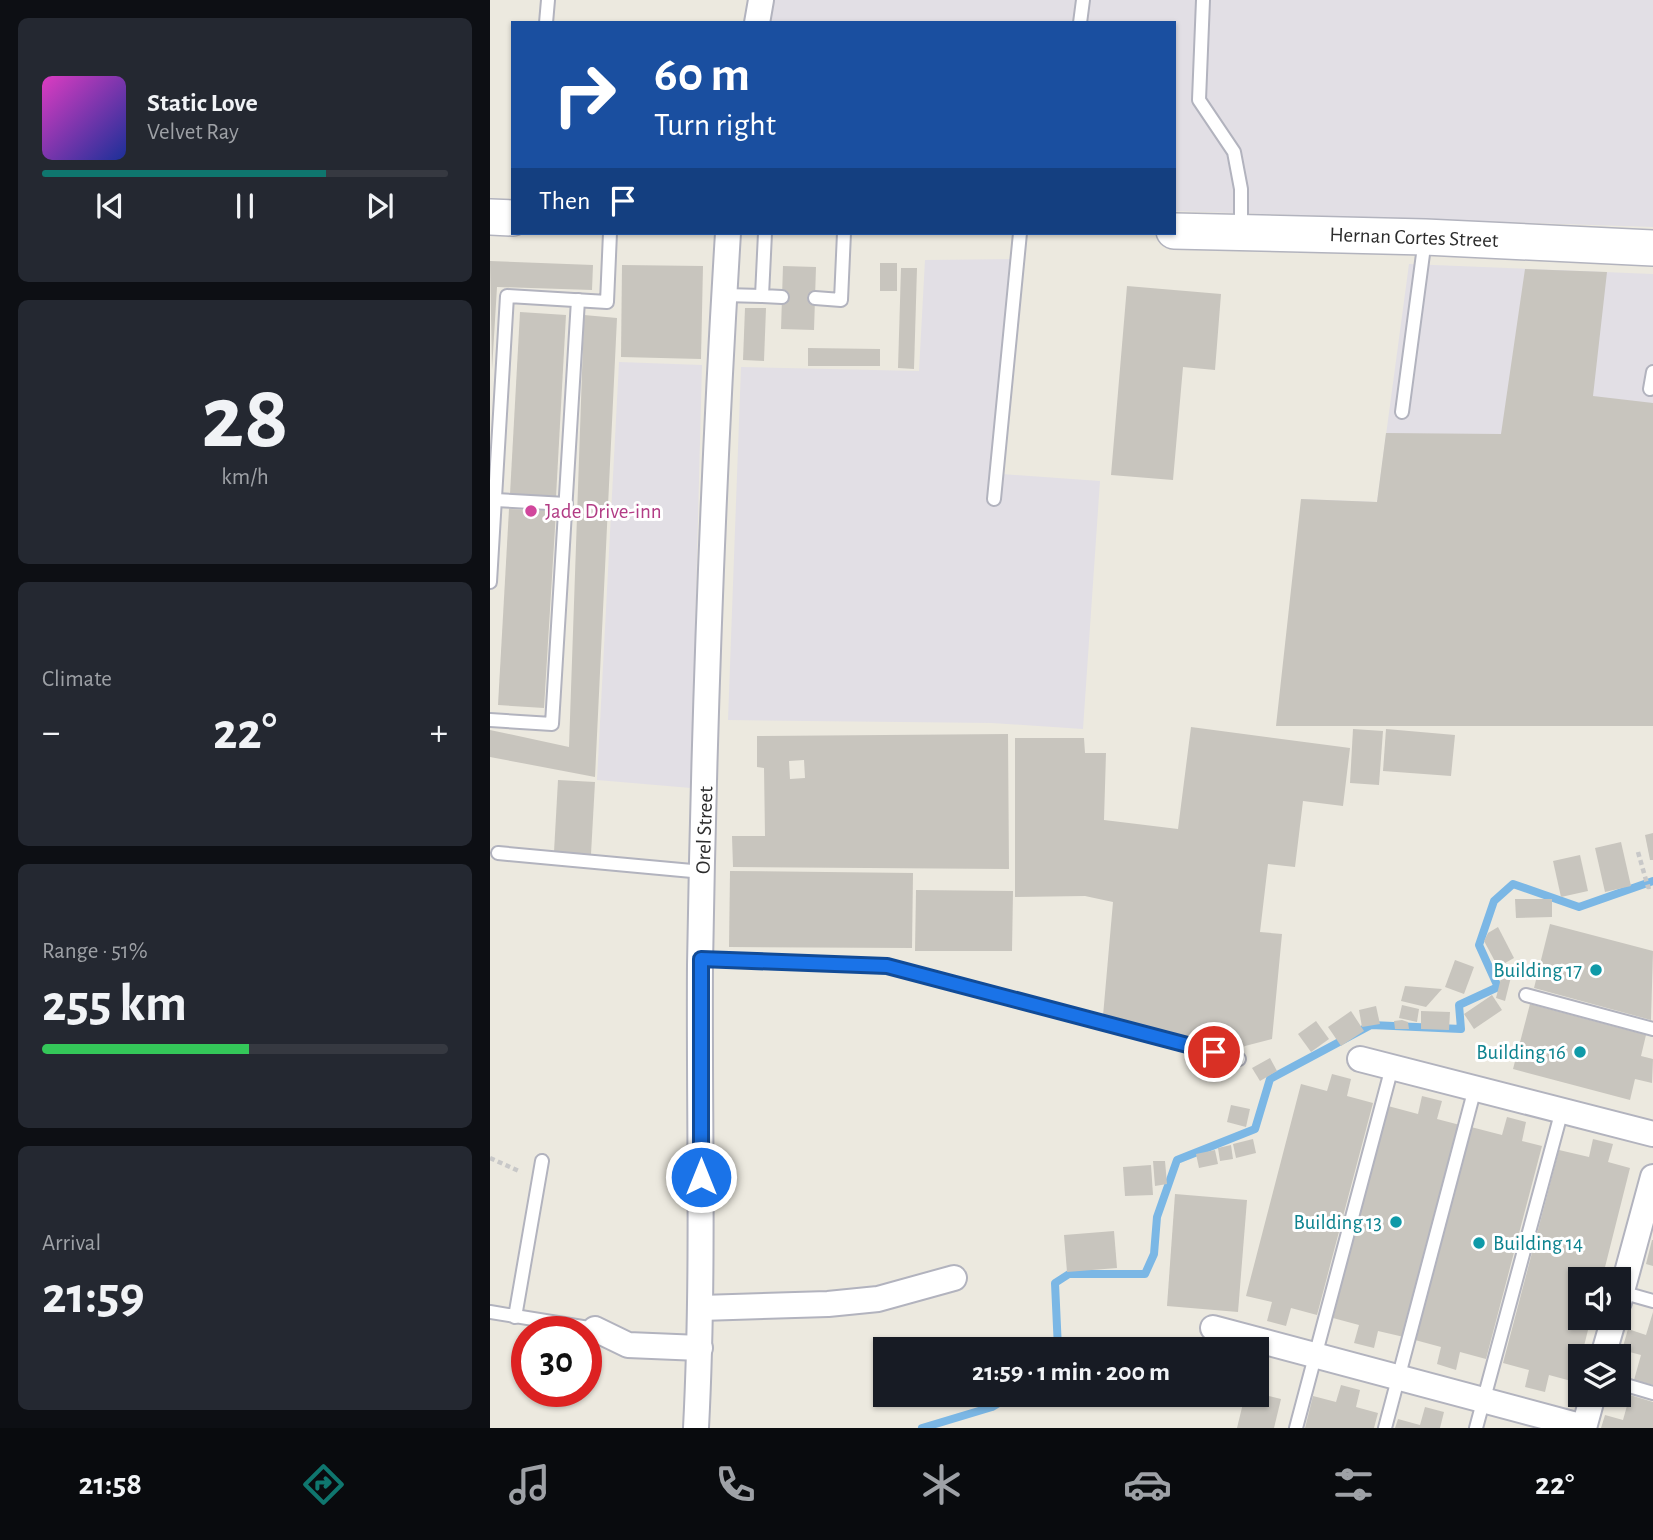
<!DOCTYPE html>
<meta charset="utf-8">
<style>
:root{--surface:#171b24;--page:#242831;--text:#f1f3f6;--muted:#9ea1a6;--line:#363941;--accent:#0f766e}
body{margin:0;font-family:"Alegreya Sans",sans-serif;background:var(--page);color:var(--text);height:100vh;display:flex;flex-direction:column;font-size:26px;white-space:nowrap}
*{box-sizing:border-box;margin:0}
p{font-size:23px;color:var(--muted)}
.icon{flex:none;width:38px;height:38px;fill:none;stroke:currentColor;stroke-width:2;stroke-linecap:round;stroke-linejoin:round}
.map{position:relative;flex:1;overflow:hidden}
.details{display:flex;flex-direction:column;gap:18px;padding:18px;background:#0d0f14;width:490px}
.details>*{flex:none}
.top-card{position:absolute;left:21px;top:21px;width:665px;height:214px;border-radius:0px;box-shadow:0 2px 5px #0004;background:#1a4fa0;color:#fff;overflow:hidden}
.tools{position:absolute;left:1078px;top:1267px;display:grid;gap:14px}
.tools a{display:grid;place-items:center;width:63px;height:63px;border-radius:0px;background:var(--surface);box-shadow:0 2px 5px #0004;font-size:35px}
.speed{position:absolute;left:21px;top:1316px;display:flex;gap:14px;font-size:35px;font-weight:700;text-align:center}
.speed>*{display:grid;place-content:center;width:91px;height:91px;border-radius:50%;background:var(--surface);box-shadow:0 2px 5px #0004;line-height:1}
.speed .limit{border:10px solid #d22;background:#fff;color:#111}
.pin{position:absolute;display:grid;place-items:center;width:60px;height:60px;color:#fff;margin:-30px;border:4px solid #fff;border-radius:50%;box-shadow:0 2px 7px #0007}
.me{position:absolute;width:77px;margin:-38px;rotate:0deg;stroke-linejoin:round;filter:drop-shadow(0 0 5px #0008)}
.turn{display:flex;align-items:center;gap:24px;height:147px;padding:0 28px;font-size:32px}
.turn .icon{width:91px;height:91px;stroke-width:2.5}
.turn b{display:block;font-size:49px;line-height:60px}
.then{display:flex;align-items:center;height:66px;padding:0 28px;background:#0003;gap:14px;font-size:26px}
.big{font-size:52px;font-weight:600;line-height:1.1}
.details .card{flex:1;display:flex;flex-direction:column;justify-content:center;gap:10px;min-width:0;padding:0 24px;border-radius:10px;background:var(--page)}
.details .dial{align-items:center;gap:0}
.dial b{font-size:91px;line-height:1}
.song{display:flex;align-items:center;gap:21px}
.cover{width:84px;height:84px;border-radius:10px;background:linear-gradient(135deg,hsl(310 70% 55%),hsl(230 70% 35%))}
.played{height:7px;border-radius:4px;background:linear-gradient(90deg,var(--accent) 70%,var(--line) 70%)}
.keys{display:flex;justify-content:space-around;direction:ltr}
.heat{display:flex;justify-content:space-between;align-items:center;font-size:38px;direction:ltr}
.charge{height:10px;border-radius:5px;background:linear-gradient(90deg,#34c759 51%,var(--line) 0)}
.trip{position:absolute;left:383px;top:1337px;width:396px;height:70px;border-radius:0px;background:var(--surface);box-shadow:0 2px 5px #0004;font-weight:600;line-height:70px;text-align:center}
.tab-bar{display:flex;height:112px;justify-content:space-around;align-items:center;background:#090b0e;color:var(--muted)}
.tab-bar .icon{width:49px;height:49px}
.tab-bar .active{color:var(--accent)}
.tab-bar b{font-size:32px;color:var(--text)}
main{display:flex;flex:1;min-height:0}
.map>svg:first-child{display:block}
.industrial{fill:#e2dfe5}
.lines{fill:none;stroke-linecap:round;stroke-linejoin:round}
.stream{stroke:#7bb7e5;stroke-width:8}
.building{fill:#c8c5be;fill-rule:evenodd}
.lane-casing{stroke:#b2b3be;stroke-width:16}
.street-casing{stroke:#b2b3be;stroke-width:28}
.secondary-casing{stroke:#b2b3be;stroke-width:38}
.path{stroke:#c8c8c8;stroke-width:4.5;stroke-dasharray:5 3.5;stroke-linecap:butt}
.lane{stroke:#fff;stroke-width:12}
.street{stroke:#fff;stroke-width:24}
.secondary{stroke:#fff;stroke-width:35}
.route-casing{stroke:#114b97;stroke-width:18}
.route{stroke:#1a73e8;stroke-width:12}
.hotel-dot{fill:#d1479c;stroke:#fff;stroke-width:2.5}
.culture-dot{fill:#0f9aa8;stroke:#fff;stroke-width:2.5}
.labels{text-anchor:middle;stroke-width:6;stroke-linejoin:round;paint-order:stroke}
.street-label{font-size:21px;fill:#2c2c2c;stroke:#fff}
.hotel-label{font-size:21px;fill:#b23c85;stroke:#fff;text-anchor:start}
.culture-label{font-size:21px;fill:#0d838f;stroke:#fff;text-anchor:end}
</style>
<main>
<section class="details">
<div class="card">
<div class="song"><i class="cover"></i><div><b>Static Love</b><p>Velvet Ray</p></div></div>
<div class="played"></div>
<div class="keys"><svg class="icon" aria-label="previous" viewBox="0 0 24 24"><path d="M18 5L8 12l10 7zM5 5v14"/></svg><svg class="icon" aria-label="pause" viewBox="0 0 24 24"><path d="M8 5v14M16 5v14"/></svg><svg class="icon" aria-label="next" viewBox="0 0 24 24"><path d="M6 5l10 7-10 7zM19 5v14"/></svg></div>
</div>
<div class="card dial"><b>28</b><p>km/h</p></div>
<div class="card"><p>Climate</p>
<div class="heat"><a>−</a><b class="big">22°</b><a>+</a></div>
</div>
<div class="card"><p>Range · 51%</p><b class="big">255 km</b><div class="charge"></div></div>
<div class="card"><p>Arrival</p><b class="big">21:59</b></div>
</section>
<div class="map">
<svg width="1163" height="1428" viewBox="0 0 1163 1428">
<rect width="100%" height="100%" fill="#ece9df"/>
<g class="industrial">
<polygon points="284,0 1163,0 1163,227 684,211 684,23 281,23"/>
<polygon points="535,259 512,474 610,481 593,729 502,723 238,720 251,367 429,371 435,260"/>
<polygon points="919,264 1163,274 1163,726 811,499 887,502"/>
<polygon points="129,362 212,365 201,788 107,780"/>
</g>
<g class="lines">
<g class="stream">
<polyline points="568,1349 565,1283 579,1274 655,1274 664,1254 667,1217 687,1160 765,1129 780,1079 881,1025 971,1029 969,1005 1008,987 989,945 1004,901 1023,884 1089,907 1163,881"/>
<polyline points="432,1428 502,1407 522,1395"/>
</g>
</g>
<g class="building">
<polygon points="0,261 103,265 102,290 7,287 2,370"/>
<rect x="390" y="263" width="17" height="28"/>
<polygon points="132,265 213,266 211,359 131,357"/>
<polygon points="293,266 326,267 324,330 291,329"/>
<polygon points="411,268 427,268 424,369 408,368"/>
<polygon points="1035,269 1117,272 1103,396 1163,403 1163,726 786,726 811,499 887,502 896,433 1011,434"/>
<polygon points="637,286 731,294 725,370 693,367 683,480 621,475"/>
<polygon points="255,308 276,308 274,361 253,360"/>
<polygon points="30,312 76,315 66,497 20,494"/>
<polygon points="94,315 127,318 105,777 0,757 0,730 79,747"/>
<polygon points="318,348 390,349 390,366 318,366"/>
<polygon points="19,509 66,511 54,708 8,705"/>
<polygon points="701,727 860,748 853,806 813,801 805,867 778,864 770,932 792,934 782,1039 755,1046 746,1052 613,1016 623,902 595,896 525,897 525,738 594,738 595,753 616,753 614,820 688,829"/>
<polygon points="863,729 893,731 889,785 860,783"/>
<polygon points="896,729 965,735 961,776 893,771"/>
<path d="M518,734L519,869L243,867L242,836H275L274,768L267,767V736ZM314,760L315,778L300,779L299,761Z"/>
<polygon points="68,780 105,782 101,854 64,852"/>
<polygon points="1163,833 1163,860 1160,860 1155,835"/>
<polygon points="1131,842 1141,886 1115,892 1105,848"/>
<polygon points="1090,855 1098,891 1071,897 1063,861"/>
<polygon points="240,871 423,873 422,948 239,947"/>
<polygon points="426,890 523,891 522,951 425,951"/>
<polygon points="1025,899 1062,899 1062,917 1026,918"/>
<polygon points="1060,924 1163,951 1161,1020 1044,988"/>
<polygon points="1008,927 1024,958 1008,967 994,941 998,933"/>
<polygon points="965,960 984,967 974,994 955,987"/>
<polygon points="1012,974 1021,977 1015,1001 1006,998"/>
<polygon points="915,986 952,989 936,1007 911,1001"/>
<polygon points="1002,995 1012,1010 984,1029 974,1014"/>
<polygon points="1040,1004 1156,1035 1151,1056 1163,1059 1162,1083 1145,1079 1140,1100 1023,1069"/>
<polygon points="912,1005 929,1009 927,1022 909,1018"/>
<polygon points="886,1006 890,1024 872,1027 869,1010"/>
<polygon points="861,1011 874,1031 851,1046 838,1027"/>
<polygon points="931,1011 960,1012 959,1030 931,1029"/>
<polygon points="912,1020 918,1022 919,1029 905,1029 904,1021"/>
<polygon points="826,1021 839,1039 821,1052 808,1034"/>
<polygon points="780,1058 787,1071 770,1081 762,1068"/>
<polygon points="842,1074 861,1079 857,1096 883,1103 827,1315 801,1308 796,1326 777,1321 782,1302 756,1296 811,1084 837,1091"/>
<polygon points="932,1096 952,1101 947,1119 970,1125 914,1337 888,1331 884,1348 864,1343 869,1325 843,1318 898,1106 928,1114"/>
<polygon points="741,1105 760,1109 756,1127 737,1122"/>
<polygon points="1017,1117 1036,1122 1032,1141 1052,1146 996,1359 970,1352 966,1370 947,1364 951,1347 925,1340 981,1127 1012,1135"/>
<polygon points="763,1139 766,1153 746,1158 743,1144"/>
<polygon points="1103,1139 1123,1144 1118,1162 1140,1168 1112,1279 1090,1279 1090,1318 1101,1318 1085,1382 1059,1375 1055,1392 1035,1387 1039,1370 1013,1363 1069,1150 1099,1157"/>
<polygon points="741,1145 743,1159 730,1161 728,1148"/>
<polygon points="725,1150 728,1164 709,1168 706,1154"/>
<polygon points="663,1161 675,1161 677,1184 665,1186"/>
<polygon points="661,1165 663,1195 635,1196 633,1167"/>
<polygon points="685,1194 757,1200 748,1312 677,1306"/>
<polygon points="624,1231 627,1268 577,1272 574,1235"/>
<polygon points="1162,1240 1163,1240 1163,1266 1156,1264"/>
<polygon points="1163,1312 1163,1385 1144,1380 1151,1355 1132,1350 1138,1329 1156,1335"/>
<polygon points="851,1385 870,1390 866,1407 888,1413 884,1428 815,1428 823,1396 846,1402"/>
<polygon points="766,1393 791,1399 784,1428 747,1428 755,1395"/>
<polygon points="1140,1395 1163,1402 1163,1428 1111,1428 1115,1415 1133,1420"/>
<polygon points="935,1407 954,1412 950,1428 905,1428 908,1419 930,1425"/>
</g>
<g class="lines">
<g class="lane-casing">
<g id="lane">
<polyline points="713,0 709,100 744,152 751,189 751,230"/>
<polyline points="56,23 58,0"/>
<polyline points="590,23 593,0"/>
<polyline points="275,233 272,296 292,297"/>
<polyline points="234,295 272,296"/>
<polyline points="325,298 351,300 354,233"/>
<polyline points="1160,389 1163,372"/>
<polyline points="912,412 935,239"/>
<polyline points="504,499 530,233"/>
<polyline points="5,500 76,504"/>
<polyline points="0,582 17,296 117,302 120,233"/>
<polyline points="0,720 62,724 88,300"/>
<polyline points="8,853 213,872"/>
<polyline points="211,959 397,966 749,1059"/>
<polyline points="1036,995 1163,1029"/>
<polyline points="1131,1292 1163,1301"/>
<polyline points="0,1312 105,1329"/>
<polyline points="25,1317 52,1161"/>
<polyline points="1129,1383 1163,1393"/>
<polyline points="806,1428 902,1067"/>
<polyline points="895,1428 985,1088"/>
<polyline points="986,1428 1072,1110"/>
</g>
</g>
<g class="street-casing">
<g id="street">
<polyline points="267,23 271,0"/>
<polyline points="870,1059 1163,1134"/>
<polyline points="1129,1302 1163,1177"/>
<polyline points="211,1308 338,1304 388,1299 464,1278"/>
<polyline points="723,1328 1094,1427"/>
<polyline points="105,1329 138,1345 210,1348"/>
<polyline points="1113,1356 1124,1318"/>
<path d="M206,1428C214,1274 209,1120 210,965C214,721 223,476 238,233"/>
<polyline points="1094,1428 1103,1395"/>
</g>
</g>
<g class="secondary-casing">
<g id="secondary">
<polyline points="0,217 23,218"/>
<polyline points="684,231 935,237 1163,248"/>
</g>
</g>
<g class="path">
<polyline points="1148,852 1158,887 1163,886"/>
<polyline points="0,1158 31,1172"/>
</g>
<use href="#lane" class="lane"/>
<use href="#street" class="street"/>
<use href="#secondary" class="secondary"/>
</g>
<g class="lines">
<g class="route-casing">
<polyline id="route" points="211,1177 211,959 397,966 724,1052"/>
</g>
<use href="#route" class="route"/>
</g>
<circle class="hotel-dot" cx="41" cy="511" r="7"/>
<g class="culture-dot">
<circle cx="1106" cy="970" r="7"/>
<circle cx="1090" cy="1052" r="7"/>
<circle cx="906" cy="1222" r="7"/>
<circle cx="989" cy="1243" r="7"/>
</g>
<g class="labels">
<g class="street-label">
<text transform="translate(924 237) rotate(2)" y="7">Hernan Cortes Street</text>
<text transform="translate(214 830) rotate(-88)" y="7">Orel Street</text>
</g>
<g class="hotel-label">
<text x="55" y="518">Jade Drive-inn</text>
</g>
<g class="culture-label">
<text x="1092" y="977">Building 17</text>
<text x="1076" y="1059">Building 16</text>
<text x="892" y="1229">Building 13</text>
<text x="1003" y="1250" text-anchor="start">Building 14</text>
</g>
</g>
</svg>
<div class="tools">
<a><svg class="icon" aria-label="sound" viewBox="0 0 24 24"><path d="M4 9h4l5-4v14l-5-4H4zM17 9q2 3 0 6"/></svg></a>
<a><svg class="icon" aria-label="layers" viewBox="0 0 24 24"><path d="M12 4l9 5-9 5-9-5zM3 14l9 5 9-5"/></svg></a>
</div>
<div class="speed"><div class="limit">30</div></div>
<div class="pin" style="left:724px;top:1052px;background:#d93025"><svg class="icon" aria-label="arrive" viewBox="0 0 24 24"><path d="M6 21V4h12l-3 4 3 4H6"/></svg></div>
<svg class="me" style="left:211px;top:1177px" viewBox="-20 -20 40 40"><circle r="17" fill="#1a73e8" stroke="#fff" stroke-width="3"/><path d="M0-11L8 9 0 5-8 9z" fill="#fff"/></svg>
<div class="trip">21:59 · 1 min · 200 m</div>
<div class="top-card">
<div class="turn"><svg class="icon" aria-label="right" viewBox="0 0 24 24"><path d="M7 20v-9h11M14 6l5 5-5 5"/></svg><div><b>60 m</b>Turn right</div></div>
<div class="then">Then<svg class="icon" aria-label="arrive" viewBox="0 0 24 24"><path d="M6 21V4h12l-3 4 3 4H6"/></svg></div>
</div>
</div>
</main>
<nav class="tab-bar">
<b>21:58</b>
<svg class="icon active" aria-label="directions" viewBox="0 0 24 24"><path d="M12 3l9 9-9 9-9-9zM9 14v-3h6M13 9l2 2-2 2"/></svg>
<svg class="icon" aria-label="music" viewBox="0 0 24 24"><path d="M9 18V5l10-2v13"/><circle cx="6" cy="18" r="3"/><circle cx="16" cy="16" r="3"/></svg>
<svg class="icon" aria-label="phone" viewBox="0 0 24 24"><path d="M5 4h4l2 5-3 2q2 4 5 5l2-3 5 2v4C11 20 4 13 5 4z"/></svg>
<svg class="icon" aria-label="climate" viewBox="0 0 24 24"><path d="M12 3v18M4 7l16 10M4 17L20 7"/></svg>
<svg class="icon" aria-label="car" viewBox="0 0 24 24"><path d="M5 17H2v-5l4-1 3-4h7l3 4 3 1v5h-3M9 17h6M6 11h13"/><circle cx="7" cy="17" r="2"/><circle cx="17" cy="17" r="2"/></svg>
<svg class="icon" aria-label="filters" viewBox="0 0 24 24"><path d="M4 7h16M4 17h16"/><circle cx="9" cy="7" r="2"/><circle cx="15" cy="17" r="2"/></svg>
<b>22°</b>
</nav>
